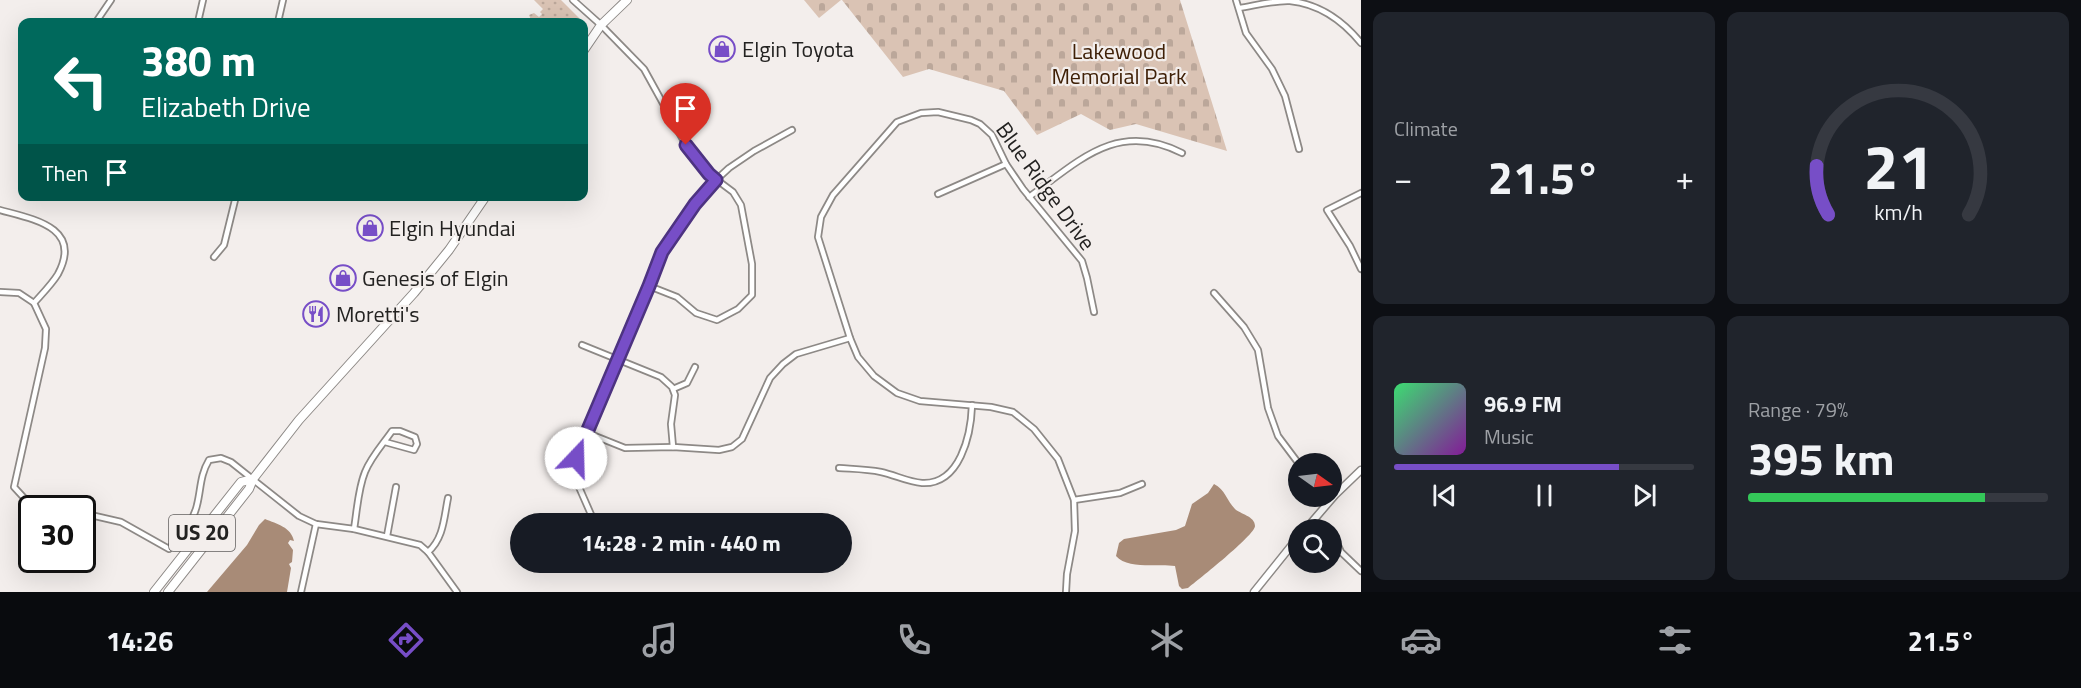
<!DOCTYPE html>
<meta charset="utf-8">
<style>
:root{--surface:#171b24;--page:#20242c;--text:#f1f3f6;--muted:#9ea1a6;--line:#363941;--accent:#774ec7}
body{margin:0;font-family:"Titillium Web",sans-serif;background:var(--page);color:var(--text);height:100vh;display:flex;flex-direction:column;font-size:22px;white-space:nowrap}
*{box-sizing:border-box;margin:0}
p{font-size:20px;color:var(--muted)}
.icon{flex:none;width:33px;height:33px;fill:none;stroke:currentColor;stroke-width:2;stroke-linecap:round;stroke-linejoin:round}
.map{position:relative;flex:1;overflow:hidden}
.panel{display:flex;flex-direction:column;gap:12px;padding:12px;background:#0d0f14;width:720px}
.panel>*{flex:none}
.top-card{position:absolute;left:18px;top:18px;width:570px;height:183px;border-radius:12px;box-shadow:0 6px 24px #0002;background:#00695c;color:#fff;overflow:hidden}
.needle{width:39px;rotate:104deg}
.tools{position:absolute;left:1288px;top:453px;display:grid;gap:12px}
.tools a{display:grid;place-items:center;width:54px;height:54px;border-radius:50%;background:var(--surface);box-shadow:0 6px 24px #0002;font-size:30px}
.speed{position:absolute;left:18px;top:495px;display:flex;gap:12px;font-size:30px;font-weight:700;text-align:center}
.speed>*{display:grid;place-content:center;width:78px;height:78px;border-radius:50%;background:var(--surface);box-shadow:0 6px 24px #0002;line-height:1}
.speed .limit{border:3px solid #111;border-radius:9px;background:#fff;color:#111}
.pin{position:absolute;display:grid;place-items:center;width:51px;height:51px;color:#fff;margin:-62px -26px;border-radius:50% 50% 50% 0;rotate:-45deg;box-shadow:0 0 6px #0007}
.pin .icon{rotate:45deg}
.me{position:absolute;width:66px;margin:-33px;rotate:21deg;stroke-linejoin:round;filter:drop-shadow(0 0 4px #0008)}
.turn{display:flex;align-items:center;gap:21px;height:126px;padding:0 24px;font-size:27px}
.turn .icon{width:78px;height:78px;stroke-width:2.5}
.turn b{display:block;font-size:42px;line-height:51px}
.then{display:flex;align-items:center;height:57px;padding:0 24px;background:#0003;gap:12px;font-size:22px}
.big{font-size:45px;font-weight:700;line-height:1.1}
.panel .card{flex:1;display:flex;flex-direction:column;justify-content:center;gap:9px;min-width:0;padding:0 21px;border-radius:12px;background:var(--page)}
.panel .dial{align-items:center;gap:0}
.dial svg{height:156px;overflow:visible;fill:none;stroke:var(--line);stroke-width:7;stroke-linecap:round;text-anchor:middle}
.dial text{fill:var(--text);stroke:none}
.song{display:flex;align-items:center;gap:18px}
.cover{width:72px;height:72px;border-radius:9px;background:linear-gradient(135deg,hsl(140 70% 55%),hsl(290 70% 35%))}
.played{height:6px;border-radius:3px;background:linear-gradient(90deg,var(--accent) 75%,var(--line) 75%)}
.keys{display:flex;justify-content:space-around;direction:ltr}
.heat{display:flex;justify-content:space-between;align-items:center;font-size:33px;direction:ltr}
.charge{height:9px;border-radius:4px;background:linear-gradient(90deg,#34c759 79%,var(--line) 0)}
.panel .tiles{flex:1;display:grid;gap:12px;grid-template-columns:repeat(2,1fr)}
.trip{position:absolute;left:510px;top:513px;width:342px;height:60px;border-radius:30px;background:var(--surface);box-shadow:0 6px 24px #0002;font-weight:700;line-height:60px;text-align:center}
.dock{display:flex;height:96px;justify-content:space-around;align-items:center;background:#090b0e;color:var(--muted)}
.dock .icon{width:42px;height:42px}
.dock .current{color:var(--accent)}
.dock b{font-size:27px;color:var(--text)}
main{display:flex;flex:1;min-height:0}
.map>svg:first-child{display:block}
.grass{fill:url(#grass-dots)}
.cemetery{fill:url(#cemetery-stones)}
.water{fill:#a88b77}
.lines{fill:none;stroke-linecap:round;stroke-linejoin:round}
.minor-casing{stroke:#8d8986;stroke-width:8}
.tertiary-casing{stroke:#8d8986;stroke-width:8}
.secondary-casing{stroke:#8d8986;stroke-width:9}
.trunk-casing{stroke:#8d8986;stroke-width:10}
.minor{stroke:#fff;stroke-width:4.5}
.tertiary{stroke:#fff;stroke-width:5}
.secondary{stroke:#fff;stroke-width:6}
.trunk{stroke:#fff;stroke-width:8}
.route-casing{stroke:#4d3381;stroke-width:15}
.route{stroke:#774ec7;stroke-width:10}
.labels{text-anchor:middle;stroke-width:4.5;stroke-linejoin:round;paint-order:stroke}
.shield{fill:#f3eeec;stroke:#615f5e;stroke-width:1.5}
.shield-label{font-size:21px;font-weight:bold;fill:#232221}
.poi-label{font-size:22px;fill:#232221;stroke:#f3eeec;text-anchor:start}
.park-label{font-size:22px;fill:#3f2007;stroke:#f3eeec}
.street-label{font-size:22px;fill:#232221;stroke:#f3eeec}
</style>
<main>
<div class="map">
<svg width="1361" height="592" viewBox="0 0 1361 592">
<defs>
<pattern id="grass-dots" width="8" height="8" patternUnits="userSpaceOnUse" patternTransform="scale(1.5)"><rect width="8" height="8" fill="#dac3b4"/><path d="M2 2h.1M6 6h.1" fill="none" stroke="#bba79a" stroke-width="1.8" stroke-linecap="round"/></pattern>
<pattern id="cemetery-stones" width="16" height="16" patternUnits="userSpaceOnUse" patternTransform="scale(1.5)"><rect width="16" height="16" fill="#dac3b4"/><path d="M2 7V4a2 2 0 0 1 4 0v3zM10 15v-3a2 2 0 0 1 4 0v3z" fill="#bba79a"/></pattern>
</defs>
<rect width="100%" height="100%" fill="#f3eeec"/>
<polygon class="grass" points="534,0 561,0 583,22 519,22 531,20 529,15 534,13 539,17 542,14 540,12 543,9"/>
<g class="cemetery">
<polygon points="804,0 841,0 819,18"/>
<polygon points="842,0 1180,0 1227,151 1136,124 1110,130 1081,114 1037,135 1004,91 929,69 903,77"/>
</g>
<g class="water">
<path d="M1214,484C1225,489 1227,501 1235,509C1240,514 1255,516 1255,526C1255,535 1198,580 1188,588L1182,589L1179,586L1175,566C1159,563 1128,570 1116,556L1119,543L1124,539L1176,530L1185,526L1192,504L1208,493Z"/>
<path d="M265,519C277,524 291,527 294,541L290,540L288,543L293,550L292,562L289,564L291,568L287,592H207L247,545L259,525Z"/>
</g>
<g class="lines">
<g class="minor-casing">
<g id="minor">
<polyline points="1236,0 1246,33 1272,69 1285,96 1299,149"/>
<path d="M1239,8C1253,6 1276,0 1290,1C1319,4 1343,21 1361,43"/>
<polyline points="96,22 111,0"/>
<polyline points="198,22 203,0"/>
<polyline points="278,22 283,0"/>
<polyline points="601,25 644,69 686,145 709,174 733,192 741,205 752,264 752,295 738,309 717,320 696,313 677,297 649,286"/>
<polyline points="1361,193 1327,210 1350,246 1361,269"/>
<polyline points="938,194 1006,164"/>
<path d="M1029,197C1079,161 1117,120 1182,153"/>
<path d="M0,210C33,219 83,227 58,274C52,284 42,294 34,303L46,329L45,348L14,487L26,500L63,508"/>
<polyline points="214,257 224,245 236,196"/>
<polyline points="0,292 19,293 34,303"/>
<polyline points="1214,293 1244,327 1258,350 1268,408 1278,436 1299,464"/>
<polyline points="582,345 661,377 672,387 675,395 671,424 673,447"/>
<polyline points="673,389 687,383 695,367"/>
<polyline points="585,432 625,448 673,447 719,450 732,447 742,439 770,378 783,364 796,354 850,338"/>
<path d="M839,468C853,469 867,469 881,472C895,475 908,482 922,483C960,485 971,435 972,405"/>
<polyline points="1074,500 1120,493 1142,484"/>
<path d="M82,513L121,522L169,549C180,536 193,523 197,505C201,489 200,475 209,460L221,458L231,462L299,516L316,524L354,529L420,545L428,552L457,592"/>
<polyline points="598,524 593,519 575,478 574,464 585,432 649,286 662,252 695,204 716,180 729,168 754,151 792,130"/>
<path d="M354,529C357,511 358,489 365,472C371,457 383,444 392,431H400L415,437L417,444L414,450L385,442"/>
<polyline points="387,536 396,487"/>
<polyline points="1336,541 1341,552 1361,571"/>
<path d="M428,552C444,538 444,517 448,498"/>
<polyline points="691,562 695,565"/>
<polyline points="301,592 316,524"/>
<polyline points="1066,592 1067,574 1075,531 1074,500 1058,459 1034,429 1013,412 991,407 920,401 897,393 874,376 858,357 850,338 818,237 821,217 833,195 897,122 921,113 938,112 971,120 980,124 992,135 1006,164 1023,189 1082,261 1087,278 1094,312"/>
</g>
</g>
<g class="tertiary-casing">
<polyline id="tertiary" points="573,0 601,25"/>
</g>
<g class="secondary-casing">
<g id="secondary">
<polyline points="1305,530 1335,495 1361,470"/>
<polyline points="1254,592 1299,536"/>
</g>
</g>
<g class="trunk-casing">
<g id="trunk">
<polyline points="584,50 601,25 627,0"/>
<polyline points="154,592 241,482 253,479"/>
<polyline points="168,592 249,489 253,479 299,420 414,293 449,250 486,196"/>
</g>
</g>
<use href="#minor" class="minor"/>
<use href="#tertiary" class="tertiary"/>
<use href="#secondary" class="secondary"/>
<use href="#trunk" class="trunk"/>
</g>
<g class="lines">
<g class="route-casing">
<polyline id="route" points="576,458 649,286 662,252 695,204 716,180 709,174 686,145"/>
</g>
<use href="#route" class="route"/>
</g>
<defs>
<g id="shop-ring" transform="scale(1.35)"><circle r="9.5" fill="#f3eeec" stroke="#774ec7" stroke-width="1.5"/><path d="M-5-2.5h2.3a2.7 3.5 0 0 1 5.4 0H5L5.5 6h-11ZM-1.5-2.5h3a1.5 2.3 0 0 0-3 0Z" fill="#774ec7"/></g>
<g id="restaurant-ring" transform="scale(1.35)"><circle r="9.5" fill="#f3eeec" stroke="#774ec7" stroke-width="1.5"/><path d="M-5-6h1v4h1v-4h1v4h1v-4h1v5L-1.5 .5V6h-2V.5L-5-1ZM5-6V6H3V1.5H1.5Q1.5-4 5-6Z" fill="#774ec7"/></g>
</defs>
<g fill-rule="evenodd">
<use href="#shop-ring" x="722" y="49"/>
<use href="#shop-ring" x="370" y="228"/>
<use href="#shop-ring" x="343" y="278"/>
<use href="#restaurant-ring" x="316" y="314"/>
</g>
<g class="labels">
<rect class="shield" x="169" y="515" width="66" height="36" rx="4.5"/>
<g class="shield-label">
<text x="202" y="540">US 20</text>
</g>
<g class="poi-label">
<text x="742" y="57">Elgin Toyota</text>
<text x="389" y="236">Elgin Hyundai</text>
<text x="362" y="286">Genesis of Elgin</text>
<text x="336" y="322">Moretti's</text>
</g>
<g class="park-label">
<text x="1119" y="59">Lakewood<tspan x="1119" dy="25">Memorial Park</tspan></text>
</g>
<g class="street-label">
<text transform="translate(1046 186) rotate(54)" y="8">Blue Ridge Drive</text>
</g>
</g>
</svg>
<div class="tools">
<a><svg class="needle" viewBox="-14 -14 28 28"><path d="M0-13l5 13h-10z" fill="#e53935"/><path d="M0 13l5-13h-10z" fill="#9ea1a6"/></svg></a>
<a><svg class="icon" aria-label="search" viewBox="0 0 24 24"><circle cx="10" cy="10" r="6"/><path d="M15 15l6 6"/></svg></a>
</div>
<div class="speed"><div class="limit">30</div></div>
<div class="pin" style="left:686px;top:145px;background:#d93025"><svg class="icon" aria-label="arrive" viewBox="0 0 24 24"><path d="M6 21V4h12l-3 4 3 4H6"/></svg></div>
<svg class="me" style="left:576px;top:458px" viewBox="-20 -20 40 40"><circle r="19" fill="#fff"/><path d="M0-13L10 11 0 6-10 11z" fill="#774ec7"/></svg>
<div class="trip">14:28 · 2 min · 440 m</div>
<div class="top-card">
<div class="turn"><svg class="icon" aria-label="left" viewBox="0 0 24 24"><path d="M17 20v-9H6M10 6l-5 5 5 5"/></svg><div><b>380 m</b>Elizabeth Drive</div></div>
<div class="then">Then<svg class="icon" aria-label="arrive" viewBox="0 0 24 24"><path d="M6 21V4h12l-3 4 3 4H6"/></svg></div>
</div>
</div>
<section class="panel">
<div class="tiles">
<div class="card"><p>Climate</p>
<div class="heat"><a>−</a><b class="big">21.5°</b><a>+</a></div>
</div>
<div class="card dial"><svg viewBox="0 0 100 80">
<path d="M14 69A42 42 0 1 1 86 69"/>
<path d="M14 69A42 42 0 0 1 8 44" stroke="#774ec7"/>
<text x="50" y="56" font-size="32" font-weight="700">21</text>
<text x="50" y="72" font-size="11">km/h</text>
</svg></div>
<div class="card">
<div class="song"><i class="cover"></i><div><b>96.9 FM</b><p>Music</p></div></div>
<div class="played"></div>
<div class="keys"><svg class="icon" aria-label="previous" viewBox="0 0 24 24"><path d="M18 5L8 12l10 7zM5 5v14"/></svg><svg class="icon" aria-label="pause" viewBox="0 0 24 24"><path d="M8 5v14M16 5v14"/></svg><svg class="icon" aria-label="next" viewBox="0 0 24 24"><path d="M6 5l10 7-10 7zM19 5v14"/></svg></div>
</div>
<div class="card"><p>Range · 79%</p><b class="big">395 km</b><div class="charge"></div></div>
</div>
</section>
</main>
<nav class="dock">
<b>14:26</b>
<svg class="icon current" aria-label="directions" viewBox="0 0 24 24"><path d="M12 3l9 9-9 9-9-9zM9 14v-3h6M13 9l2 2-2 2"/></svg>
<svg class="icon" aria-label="music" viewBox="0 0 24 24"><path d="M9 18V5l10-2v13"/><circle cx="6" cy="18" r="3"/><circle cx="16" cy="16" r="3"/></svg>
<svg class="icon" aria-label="phone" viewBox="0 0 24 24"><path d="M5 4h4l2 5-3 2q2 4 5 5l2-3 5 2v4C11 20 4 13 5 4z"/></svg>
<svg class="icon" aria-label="climate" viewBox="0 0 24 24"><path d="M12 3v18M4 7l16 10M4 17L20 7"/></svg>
<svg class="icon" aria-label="car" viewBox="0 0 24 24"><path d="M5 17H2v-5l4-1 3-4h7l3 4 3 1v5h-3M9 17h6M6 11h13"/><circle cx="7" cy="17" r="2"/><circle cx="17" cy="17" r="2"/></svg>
<svg class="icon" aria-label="filters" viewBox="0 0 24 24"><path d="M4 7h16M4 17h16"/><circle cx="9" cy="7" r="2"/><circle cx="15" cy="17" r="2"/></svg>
<b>21.5°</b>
</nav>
